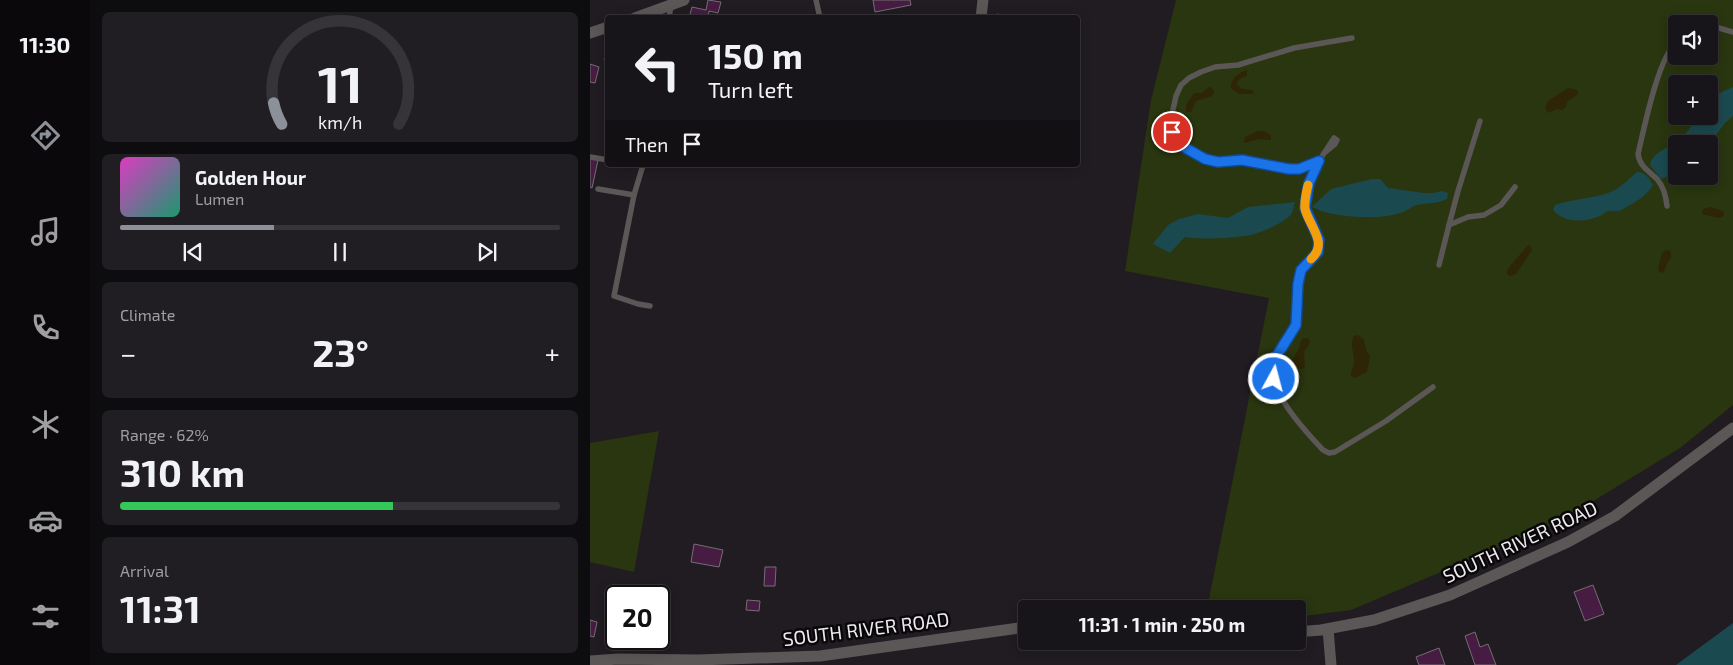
<!DOCTYPE html>
<meta charset="utf-8">
<style>
:root{--surface:#18151a;--page:#211e23;--text:#f1f3f6;--muted:#9f9fa2;--line:#363439;--accent:#8c9099}
body{margin:0;font-family:"Exo 2",sans-serif;background:var(--page);color:var(--text);height:100vh;display:flex;flex-direction:column;font-size:19px;white-space:nowrap}
*{box-sizing:border-box;margin:0}
p{font-size:16px;color:var(--muted)}
.icon{flex:none;width:28px;height:28px;fill:none;stroke:currentColor;stroke-width:2;stroke-linecap:round;stroke-linejoin:round}
.map{position:relative;flex:1;overflow:hidden}
.details{display:flex;flex-direction:column;gap:12px;padding:12px;background:#0d0c0e;width:500px}
.details>*{flex:none}
.guide{position:absolute;left:15px;top:15px;width:475px;height:152px;border-radius:5px;box-shadow:0 2px 12px #0003,0 0 0 1px var(--line);background:#18151a;color:var(--text);overflow:hidden}
.fabs{position:absolute;left:1078px;top:15px;display:grid;gap:10px}
.fabs a{display:grid;place-items:center;width:50px;height:50px;border-radius:5px;background:var(--surface);box-shadow:0 2px 12px #0003,0 0 0 1px var(--line);font-size:25px}
.speed{position:absolute;left:15px;top:585px;display:flex;gap:10px;font-size:25px;font-weight:700;text-align:center}
.speed>*{display:grid;place-content:center;width:65px;height:65px;border-radius:50%;background:var(--surface);box-shadow:0 2px 12px #0003,0 0 0 1px var(--line);line-height:1}
.speed .limit{border:2px solid #111;border-radius:8px;background:#fff;color:#111}
.pin{position:absolute;display:grid;place-items:center;width:42px;height:42px;color:#fff;margin:-21px;border:2px solid #fff;border-radius:50%;box-shadow:0 1px 5px #0007}
.me{position:absolute;width:55px;margin:-28px;rotate:7deg;stroke-linejoin:round;filter:drop-shadow(0 0 4px #0008)}
.turn{display:flex;align-items:center;gap:18px;height:105px;padding:0 20px;font-size:22px}
.turn .icon{width:65px;height:65px;stroke-width:2.5}
.turn b{display:block;font-size:35px;line-height:42px}
.then{display:flex;align-items:center;height:48px;padding:0 20px;background:#0003;gap:10px;font-size:19px}
.big{font-size:38px;font-weight:700;line-height:1.1}
.details .widget{flex:1;display:flex;flex-direction:column;justify-content:center;gap:8px;min-width:0;padding:0 18px;border-radius:8px;background:var(--page)}
.details .dial{align-items:center;gap:0}
.dial svg{height:130px;overflow:visible;fill:none;stroke:var(--line);stroke-width:7;stroke-linecap:round;text-anchor:middle}
.dial text{fill:var(--text);stroke:none}
.song{display:flex;align-items:center;gap:15px}
.cover{width:60px;height:60px;border-radius:8px;background:linear-gradient(135deg,hsl(310 70% 55%),hsl(160 70% 35%))}
.played{height:5px;border-radius:2px;background:linear-gradient(90deg,var(--accent) 35%,var(--line) 35%)}
.keys{display:flex;justify-content:space-around;direction:ltr}
.heat{display:flex;justify-content:space-between;align-items:center;font-size:28px;direction:ltr}
.charge{height:8px;border-radius:4px;background:linear-gradient(90deg,#34c759 62%,var(--line) 0)}
.trip{position:absolute;left:428px;top:600px;width:288px;height:50px;border-radius:5px;background:var(--surface);box-shadow:0 2px 12px #0003,0 0 0 1px var(--line);font-weight:700;line-height:50px;text-align:center}
main{display:flex;flex:1;min-height:0}
.dock{display:flex;flex-direction:column;width:90px;justify-content:space-around;align-items:center;background:#0a080a;color:var(--muted)}
.dock .icon{width:35px;height:35px}
.dock .on{color:var(--accent)}
.dock b{font-size:22px;color:var(--text)}
.map>svg:first-child{display:block}
.green{fill:#29360f;fill-rule:evenodd}
.sand{fill:#2d2503}
.water{fill:#1a4a50}
.building{fill:#471c42;stroke:#746e73}
.lines{fill:none;stroke-linecap:round;stroke-linejoin:round}
.lane{stroke:#5a5756;stroke-width:5.5}
.street{stroke:#5a5756;stroke-width:11}
.route-casing{stroke:#114b97;stroke-width:12}
.route{stroke:#1a73e8;stroke-width:9}
.slow{stroke:#f59e0b;stroke-width:9}
.labels{text-anchor:middle;stroke-width:5;stroke-linejoin:round;paint-order:stroke}
.street-label{font-size:19px;fill:#edeaee;stroke:#090709}
</style>
<main>
<nav class="dock">
<b>11:30</b>
<svg class="icon on" aria-label="directions" viewBox="0 0 24 24"><path d="M12 3l9 9-9 9-9-9zM9 14v-3h6M13 9l2 2-2 2"/></svg>
<svg class="icon" aria-label="music" viewBox="0 0 24 24"><path d="M9 18V5l10-2v13"/><circle cx="6" cy="18" r="3"/><circle cx="16" cy="16" r="3"/></svg>
<svg class="icon" aria-label="phone" viewBox="0 0 24 24"><path d="M5 4h4l2 5-3 2q2 4 5 5l2-3 5 2v4C11 20 4 13 5 4z"/></svg>
<svg class="icon" aria-label="climate" viewBox="0 0 24 24"><path d="M12 3v18M4 7l16 10M4 17L20 7"/></svg>
<svg class="icon" aria-label="car" viewBox="0 0 24 24"><path d="M5 17H2v-5l4-1 3-4h7l3 4 3 1v5h-3M9 17h6M6 11h13"/><circle cx="7" cy="17" r="2"/><circle cx="17" cy="17" r="2"/></svg>
<svg class="icon" aria-label="filters" viewBox="0 0 24 24"><path d="M4 7h16M4 17h16"/><circle cx="9" cy="7" r="2"/><circle cx="15" cy="17" r="2"/></svg>
</nav>
<section class="details">
<div class="widget dial"><svg viewBox="0 0 100 80">
<path d="M14 69A42 42 0 1 1 86 69"/>
<path d="M14 69A42 42 0 0 1 9 56" stroke="#8c9099"/>
<text x="50" y="56" font-size="32" font-weight="700">11</text>
<text x="50" y="72" font-size="11">km/h</text>
</svg></div>
<div class="widget">
<div class="song"><i class="cover"></i><div><b>Golden Hour</b><p>Lumen</p></div></div>
<div class="played"></div>
<div class="keys"><svg class="icon" aria-label="previous" viewBox="0 0 24 24"><path d="M18 5L8 12l10 7zM5 5v14"/></svg><svg class="icon" aria-label="pause" viewBox="0 0 24 24"><path d="M8 5v14M16 5v14"/></svg><svg class="icon" aria-label="next" viewBox="0 0 24 24"><path d="M6 5l10 7-10 7zM19 5v14"/></svg></div>
</div>
<div class="widget"><p>Climate</p>
<div class="heat"><a>−</a><b class="big">23°</b><a>+</a></div>
</div>
<div class="widget"><p>Range · 62%</p><b class="big">310 km</b><div class="charge"></div></div>
<div class="widget"><p>Arrival</p><b class="big">11:31</b></div>
</section>
<div class="map">
<svg width="1143" height="665" viewBox="0 0 1143 665">
<rect width="100%" height="100%" fill="#201c22"/>
<g class="green">
<path d="M586,0H1143V405L1090,448L969,522L761,610L706,617V609H617L679,298L535,271L561,100ZM1086,24H1119V56H1086ZM1086,84H1119V116H1086ZM1086,144H1119V176H1086Z"/>
<polygon points="69,431 44,572 0,562 0,443"/>
</g>
<g class="sand">
<path d="M657,70V76C652,77 647,79 647,85L652,89L662,90L664,94H649L641,88C641,77 649,73 657,70Z"/>
<polygon points="619,87 622,88 624,91 622,96 606,101 601,112 596,112 596,105 604,93 612,93"/>
<path d="M979,88L987,90L988,94L977,102L976,107L972,110L967,109L959,113L955,109L957,102C963,98 972,91 979,88Z"/>
<polygon points="668,131 673,131 681,135 681,140 669,139 654,143 655,137"/>
<polygon points="1120,207 1133,211 1134,214 1132,217 1129,218 1112,214 1113,209"/>
<polygon points="938,245 941,247 942,250 926,274 920,276 917,274 917,270"/>
<polygon points="1078,250 1081,252 1081,258 1077,263 1074,272 1070,273 1068,268 1072,253 1074,251"/>
<path d="M768,335L774,340L776,350L780,356L777,372L765,378L761,376C761,371 763,369 764,364C765,354 759,345 764,336Z"/>
<path d="M715,338L719,339L720,343L714,352L715,367L712,369L705,368C700,359 705,356 709,348C710,345 710,342 712,339Z"/>
</g>
<g class="water">
<path d="M1143,87V116L1135,123L1119,144H1086V173L1071,179L1060,165C1063,150 1083,147 1092,138C1098,132 1103,123 1109,116H1119V100L1123,96Z"/>
<path d="M1047,172C1055,172 1059,178 1063,185C1056,197 1041,205 1029,211C1025,212 1021,210 1017,211C1014,213 1011,216 1007,217C992,223 973,222 963,210L965,205C982,199 1001,199 1018,193C1029,189 1038,180 1047,172Z"/>
<path d="M782,179H790L798,188L834,193H843L852,191L858,193L857,199C845,205 838,202 827,205C822,206 818,210 813,212C790,221 743,218 722,207L741,189Z"/>
<path d="M705,202C704,205 703,210 702,213C697,222 670,233 661,235C641,238 615,240 595,237L580,253L563,244L578,225L589,219L608,214L638,218L658,207Z"/>
<polygon points="1143,623 1143,665 1086,665"/>
</g>
<g class="building">
<polygon points="118,0 131,2 128,13 119,11 118,18 99,18 102,7 116,10"/>
<polygon points="283,0 320,0 321,5 285,12"/>
<polygon points="407,14 421,18 406,18"/>
<polygon points="18,42 18,60 14,60"/>
<polygon points="0,64 9,67 5,83 0,82"/>
<polygon points="0,158 8,160 2,188 0,187"/>
<polygon points="104,544 133,550 129,567 101,562"/>
<polygon points="175,567 186,567 185,586 174,586"/>
<polygon points="1003,585 1014,614 995,621 984,592"/>
<polygon points="157,600 170,601 169,611 156,610"/>
<polygon points="0,620 7,622 4,637 0,636"/>
<polygon points="885,632 890,647 898,644 906,665 885,665 875,636"/>
<polygon points="849,648 855,665 829,665 826,657"/>
</g>
<g class="lines">
<g class="lane">
<polyline points="226,0 230,18"/>
<polyline points="79,18 81,5"/>
<polyline points="1119,28 1129,28 1143,32"/>
<polyline points="734,153 745,144 747,140 744,138 729,161 709,169 699,169 652,160 628,162 615,159 592,146 581,131 580,123 586,96 591,85 599,78 611,72 625,67 648,65 704,48 762,38"/>
<polyline points="0,157 18,160"/>
<path d="M729,161C721,174 713,192 715,208C717,223 732,234 728,250C726,259 715,262 711,271C703,287 711,306 707,323C704,336 692,344 687,356C673,389 713,428 733,450L739,453L745,452L796,421L843,387"/>
<polyline points="53,165 44,195 24,296 48,304 60,306"/>
<polyline points="8,189 44,195"/>
<path d="M1077,206C1076,196 1073,186 1067,179C1058,170 1050,167 1048,154C1054,129 1068,58 1086,43"/>
<polyline points="859,225 868,191 890,121"/>
<polyline points="849,265 859,225 878,217 894,215 911,205 925,187"/>
</g>
<g class="street">
<polyline points="45,18 94,0"/>
<polyline points="391,18 393,0"/>
<polyline points="0,33 18,27"/>
<polyline points="738,629 741,665"/>
<polyline points="706,632 731,630 784,620 860,595 978,542 1025,516 1143,428"/>
<polyline points="0,661 28,659 107,660 230,656 436,627"/>
</g>
</g>
<g class="lines">
<g class="route-casing">
<polyline id="route" points="582,132 592,146 615,159 628,162 652,160 699,169 709,169 729,161 719,183 715,208 729,240 728,252 711,270 708,284 706,325 686,357 684,379"/>
</g>
<use href="#route" class="route"/>
<path class="slow" d="M718,185C716,193 714,201 715,209C719,226 739,243 721,259"/>
</g>
<g class="labels">
<g class="street-label">
<text transform="translate(930 542) rotate(-25)" y="7">SOUTH RIVER ROAD</text>
<text transform="translate(276 629) rotate(-7)" y="7">SOUTH RIVER ROAD</text>
</g>
</g>
</svg>
<div class="fabs">
<a><svg class="icon" aria-label="sound" viewBox="0 0 24 24"><path d="M4 9h4l5-4v14l-5-4H4zM17 9q2 3 0 6"/></svg></a>
<a>+</a>
<a>−</a>
</div>
<div class="speed"><div class="limit">20</div></div>
<div class="pin" style="left:582px;top:132px;background:#d93025"><svg class="icon" aria-label="arrive" viewBox="0 0 24 24"><path d="M6 21V4h12l-3 4 3 4H6"/></svg></div>
<svg class="me" style="left:684px;top:379px" viewBox="-20 -20 40 40"><circle r="17" fill="#1a73e8" stroke="#fff" stroke-width="3"/><path d="M0-11L8 9 0 5-8 9z" fill="#fff"/></svg>
<div class="trip">11:31 · 1 min · 250 m</div>
<div class="guide">
<div class="turn"><svg class="icon" aria-label="left" viewBox="0 0 24 24"><path d="M17 20v-9H6M10 6l-5 5 5 5"/></svg><div><b>150 m</b>Turn left</div></div>
<div class="then">Then<svg class="icon" aria-label="arrive" viewBox="0 0 24 24"><path d="M6 21V4h12l-3 4 3 4H6"/></svg></div>
</div>
</div>
</main>
